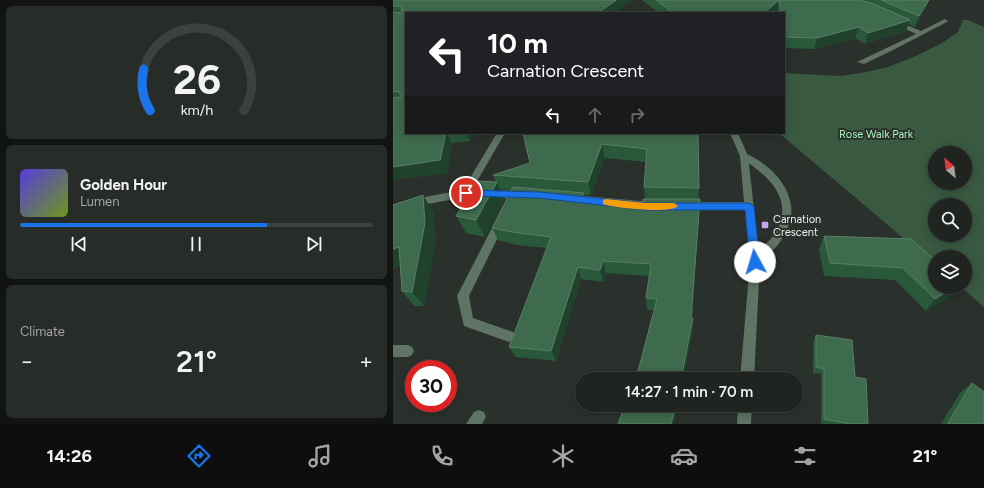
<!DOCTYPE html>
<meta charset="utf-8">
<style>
:root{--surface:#202420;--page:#282c29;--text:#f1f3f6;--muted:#a2a4a5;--line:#3d413e;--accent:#1a73e8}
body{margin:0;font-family:Figtree,sans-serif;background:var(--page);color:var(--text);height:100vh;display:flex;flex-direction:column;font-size:15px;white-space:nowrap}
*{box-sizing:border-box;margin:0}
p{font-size:13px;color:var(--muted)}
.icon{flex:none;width:22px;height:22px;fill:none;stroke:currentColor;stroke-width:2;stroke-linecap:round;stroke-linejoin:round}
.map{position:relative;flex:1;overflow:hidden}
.details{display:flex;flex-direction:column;gap:6px;padding:6px;background:#121412;width:393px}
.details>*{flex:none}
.banner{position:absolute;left:12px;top:12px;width:380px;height:122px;border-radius:0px;box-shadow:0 2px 10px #0003,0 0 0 1px var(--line);background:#202124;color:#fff;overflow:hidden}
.needle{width:26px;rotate:331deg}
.fabs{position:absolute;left:535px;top:146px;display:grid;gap:8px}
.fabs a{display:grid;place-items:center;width:44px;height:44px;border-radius:50%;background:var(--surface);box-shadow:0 2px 10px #0003,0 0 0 1px var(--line);font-size:20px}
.speed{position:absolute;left:12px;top:360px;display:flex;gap:8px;font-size:20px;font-weight:700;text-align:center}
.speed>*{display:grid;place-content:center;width:52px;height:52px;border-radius:50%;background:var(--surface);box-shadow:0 2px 10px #0003,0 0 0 1px var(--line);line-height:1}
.speed .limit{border:6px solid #d22;background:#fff;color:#111}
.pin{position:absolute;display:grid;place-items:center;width:34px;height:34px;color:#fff;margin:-17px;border:2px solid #fff;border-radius:50%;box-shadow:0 1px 4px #0007}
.me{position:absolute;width:44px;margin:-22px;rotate:354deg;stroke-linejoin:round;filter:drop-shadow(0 0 3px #0008)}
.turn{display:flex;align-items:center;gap:14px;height:84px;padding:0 16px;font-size:18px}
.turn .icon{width:52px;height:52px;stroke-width:2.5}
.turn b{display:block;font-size:28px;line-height:34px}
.lanes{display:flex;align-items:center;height:38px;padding:0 16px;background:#0003;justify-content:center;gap:20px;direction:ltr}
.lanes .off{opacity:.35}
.big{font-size:30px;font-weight:600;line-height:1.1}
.details .card{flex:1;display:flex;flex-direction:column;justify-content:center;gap:6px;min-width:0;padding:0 14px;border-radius:6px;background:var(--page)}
.details .dial{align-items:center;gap:0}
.dial svg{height:104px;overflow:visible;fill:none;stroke:var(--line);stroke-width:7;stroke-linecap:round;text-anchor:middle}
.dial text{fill:var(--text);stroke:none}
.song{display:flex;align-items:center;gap:12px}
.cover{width:48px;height:48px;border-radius:6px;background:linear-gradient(135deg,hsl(250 70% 55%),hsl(80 70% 35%))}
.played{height:4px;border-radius:2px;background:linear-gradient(90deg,var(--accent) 70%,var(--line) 70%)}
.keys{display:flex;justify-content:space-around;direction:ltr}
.heat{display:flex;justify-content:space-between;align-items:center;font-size:22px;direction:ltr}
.trip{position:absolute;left:182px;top:372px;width:228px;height:40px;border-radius:20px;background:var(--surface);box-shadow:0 2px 10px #0003,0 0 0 1px var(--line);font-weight:600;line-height:40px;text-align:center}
.dock{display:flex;height:64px;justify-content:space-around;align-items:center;background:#0d0e0d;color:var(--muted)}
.dock .icon{width:28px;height:28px}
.dock .active{color:var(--accent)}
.dock b{font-size:18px;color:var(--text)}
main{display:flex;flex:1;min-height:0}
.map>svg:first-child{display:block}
.green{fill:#395941;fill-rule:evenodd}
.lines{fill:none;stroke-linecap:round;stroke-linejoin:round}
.service{fill:#5f7464;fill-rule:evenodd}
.minor{fill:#5f7464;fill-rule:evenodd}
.wall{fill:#29593a;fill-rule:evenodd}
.shaded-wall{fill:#20422c}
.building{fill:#3e6a4d;stroke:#597f66}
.route{fill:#1a73e8;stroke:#114b97}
.slow{fill:#f59e0b}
.poi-dot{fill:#c4a7f1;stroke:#2a302b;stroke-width:1.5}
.labels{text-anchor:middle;stroke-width:4;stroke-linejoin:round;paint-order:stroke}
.park-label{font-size:11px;fill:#a5f3b9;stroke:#2a302b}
.poi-label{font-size:11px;fill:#ecf0ed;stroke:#2a302b;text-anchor:start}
</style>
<main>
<section class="details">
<div class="card dial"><svg viewBox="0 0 100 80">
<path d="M14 69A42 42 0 1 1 86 69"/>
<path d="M14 69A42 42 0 0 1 9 37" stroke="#1a73e8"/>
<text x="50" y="56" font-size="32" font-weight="700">26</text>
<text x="50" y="72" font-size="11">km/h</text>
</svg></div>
<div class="card">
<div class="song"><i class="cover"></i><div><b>Golden Hour</b><p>Lumen</p></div></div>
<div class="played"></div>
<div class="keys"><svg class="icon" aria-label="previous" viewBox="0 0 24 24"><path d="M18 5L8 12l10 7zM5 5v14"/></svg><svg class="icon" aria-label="pause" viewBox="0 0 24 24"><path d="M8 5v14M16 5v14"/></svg><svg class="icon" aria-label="next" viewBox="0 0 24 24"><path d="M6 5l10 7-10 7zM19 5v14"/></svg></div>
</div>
<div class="card"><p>Climate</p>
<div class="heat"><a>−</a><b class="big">21°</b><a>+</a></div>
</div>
</section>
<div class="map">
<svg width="591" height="424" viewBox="0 0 591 424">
<rect width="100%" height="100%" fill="#2a302b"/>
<path class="green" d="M570,20H575L591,27V307L568,287H572V257H542V265L386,133H391V73L448,76L473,72L495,67L523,56L549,43L565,32ZM542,153H572V183H542ZM542,205H572V235H542Z"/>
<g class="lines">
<g class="service">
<polygon points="104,133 112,133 76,195 70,195 68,193"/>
<path d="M351,153C360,156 370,163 377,169C387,178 396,191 398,205C401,225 387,245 373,258C368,263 365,268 358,265L357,262C362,250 376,244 383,232C402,198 374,175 348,158L347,156L348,154Z"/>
<polygon points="107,219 111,220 112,223 76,296 80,318 120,332 122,336 120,340 116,342 71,326 64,296 103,220"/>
<polygon points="0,345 15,345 19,347 21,351 19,355 15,357 0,357"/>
<polygon points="86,410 91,412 93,417 89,424 73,424 81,412"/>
</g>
<g class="minor">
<polygon points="552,19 555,21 554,22 500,50 471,64 464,62 523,34 500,23 500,21 504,21 528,31"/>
<polygon points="337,133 345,133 355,156 367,262 361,379 347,379 357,262 352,210 294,210 289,206 294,202 351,202 347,156"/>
<polygon points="73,189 129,191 134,195 129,199 73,197 12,208 0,213 0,205 7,202"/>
<polygon points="181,195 258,202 263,206 258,210 181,203 176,199"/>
<polygon points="345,405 359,405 358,424 344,424"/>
</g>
</g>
<g class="wall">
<polygon points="0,0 239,0 13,13 13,133 84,133 77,141 59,143 54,173 0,180"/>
<polygon points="249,0 536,0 532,9 522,27 515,24 513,31 472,44 462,38 421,49 391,48 391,13 385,13 385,10 382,13 266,13"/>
<path d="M130,133H305L306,212L299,318L300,329L290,379H243L261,310H254L253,298L256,276L213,273L210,282L188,279L163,361L123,357L116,347L154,248L124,245L105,240L99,228L118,190L107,189L111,200L92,237L73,233L63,216L103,182L100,175L137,163ZM212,158L253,162L251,187L252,199L250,206L193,200L191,195H198Z"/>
<polygon points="0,205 40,211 43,239 31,306 21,306 9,291 7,266 0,269"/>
<polygon points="431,236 518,239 557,296 533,311 502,280 431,276 426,249"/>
<polygon points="423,335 462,377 475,424 428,424 428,374 420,373 420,342"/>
<polygon points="579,383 591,424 548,424 567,393"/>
</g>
<g class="shaded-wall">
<polygon points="223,0 239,0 222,13 205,13"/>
<polygon points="386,0 385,10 382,13 371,13"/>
<polygon points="536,0 532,9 522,27 526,16"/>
<polygon points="517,20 513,31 472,44 475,33"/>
<polygon points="466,27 462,38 421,49 424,38"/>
<polygon points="53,133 54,133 59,143 54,173 0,180 0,167"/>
<polygon points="73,133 84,133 77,141"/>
<polygon points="209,144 212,158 198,195 195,182"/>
<polygon points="104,182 111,200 92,237 83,220"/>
<polygon points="191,193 194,205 188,200"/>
<polygon points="30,195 40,211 43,239 31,306 19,292"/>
<polygon points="307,199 306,212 298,326 300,318 300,329 290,379 288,379"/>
<polygon points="6,247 18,262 0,269 0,249"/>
<polygon points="210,261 213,273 210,282 207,270"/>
<polygon points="185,267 188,279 163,361 158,351"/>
<polygon points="561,287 565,287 557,296 533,311 542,299"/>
<polygon points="283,405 285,405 283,417 281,424 278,424"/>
</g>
<g class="building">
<polygon points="0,0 223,0 205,13 13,13 13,133 53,133 47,160 0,167 0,98 8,97 6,91 0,92 0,12 9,13 8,6 0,6"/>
<polygon points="263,0 386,0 371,13 280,13"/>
<polygon points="386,0 466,0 481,4 517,20 475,33 466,27 424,38 391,37 391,13 388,13"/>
<polygon points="488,0 536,0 526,16"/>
<polygon points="130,133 305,133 306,188 251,187 254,149 209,144 195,182 100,175 137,163"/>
<polygon points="84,181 104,182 83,220 63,216"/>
<polygon points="120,187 191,193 188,200 250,206 250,199 307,199 298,318 300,318 288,379 243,379 264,299 253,298 258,264 210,261 207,270 185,267 158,351 116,347 158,237 119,232 99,228"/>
<polygon points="30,195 32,223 19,292 9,291 6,247 0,249 0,205"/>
<polygon points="431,236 518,239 542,260 542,287 561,287 542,299 510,268 437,263"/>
<polygon points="423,335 459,340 462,377 473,379 475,424 457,424 431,419 431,369 423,367"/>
<polygon points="579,383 591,392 591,424 556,424 555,423"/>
<polygon points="232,405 283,405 278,424 225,424"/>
</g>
<polygon class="route" points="73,190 146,192 252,203 356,203 361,206 367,262 362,266 357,262 352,210 252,210 146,198 73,196 68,193"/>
<path class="slow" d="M213,199L252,203H281L285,206C279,214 220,208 210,204V200Z"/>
<rect class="poi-dot" x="368" y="221" width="8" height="8" rx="2"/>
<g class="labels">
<g class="park-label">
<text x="483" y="138">Rose Walk Park</text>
</g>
<g class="poi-label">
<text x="380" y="223">Carnation<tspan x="380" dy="13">Crescent</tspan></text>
</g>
</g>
</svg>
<div class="fabs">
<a><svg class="needle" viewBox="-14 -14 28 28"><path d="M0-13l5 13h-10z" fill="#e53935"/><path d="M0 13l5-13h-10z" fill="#a2a4a5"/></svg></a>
<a><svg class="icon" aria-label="search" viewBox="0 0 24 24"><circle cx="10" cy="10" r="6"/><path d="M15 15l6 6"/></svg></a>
<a><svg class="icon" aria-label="layers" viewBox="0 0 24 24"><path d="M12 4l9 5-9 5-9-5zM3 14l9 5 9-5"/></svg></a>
</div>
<div class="speed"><div class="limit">30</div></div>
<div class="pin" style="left:73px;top:193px;background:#d93025"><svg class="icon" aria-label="arrive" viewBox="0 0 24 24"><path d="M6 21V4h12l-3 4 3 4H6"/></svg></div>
<svg class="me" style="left:362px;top:262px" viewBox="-20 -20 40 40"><circle r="19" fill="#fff"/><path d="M0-13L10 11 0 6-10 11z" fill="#1a73e8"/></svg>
<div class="trip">14:27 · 1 min · 70 m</div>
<div class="banner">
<div class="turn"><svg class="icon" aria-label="left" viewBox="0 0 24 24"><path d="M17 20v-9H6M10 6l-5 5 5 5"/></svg><div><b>10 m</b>Carnation Crescent</div></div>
<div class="lanes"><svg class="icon" aria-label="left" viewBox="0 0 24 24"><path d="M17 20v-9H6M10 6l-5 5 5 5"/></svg><svg class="icon off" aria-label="ahead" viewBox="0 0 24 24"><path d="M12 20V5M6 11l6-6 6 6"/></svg><svg class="icon off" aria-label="right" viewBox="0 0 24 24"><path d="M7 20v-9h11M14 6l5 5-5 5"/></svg></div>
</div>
</div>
</main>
<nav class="dock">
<b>14:26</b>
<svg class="icon active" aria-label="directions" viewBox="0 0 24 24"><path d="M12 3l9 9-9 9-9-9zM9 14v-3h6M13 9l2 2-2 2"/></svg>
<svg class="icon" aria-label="music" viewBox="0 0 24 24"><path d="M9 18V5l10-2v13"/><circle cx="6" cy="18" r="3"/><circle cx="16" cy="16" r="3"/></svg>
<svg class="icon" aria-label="phone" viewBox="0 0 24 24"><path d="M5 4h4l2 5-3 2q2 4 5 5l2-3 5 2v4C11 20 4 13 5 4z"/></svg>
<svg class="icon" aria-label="climate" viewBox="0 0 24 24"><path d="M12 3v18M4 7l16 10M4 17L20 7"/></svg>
<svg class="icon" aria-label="car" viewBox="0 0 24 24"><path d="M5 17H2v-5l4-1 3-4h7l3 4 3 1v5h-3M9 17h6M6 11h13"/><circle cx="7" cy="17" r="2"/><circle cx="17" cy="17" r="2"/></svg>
<svg class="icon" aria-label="filters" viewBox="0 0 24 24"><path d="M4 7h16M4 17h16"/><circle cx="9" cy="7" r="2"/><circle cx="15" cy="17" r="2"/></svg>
<b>21°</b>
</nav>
